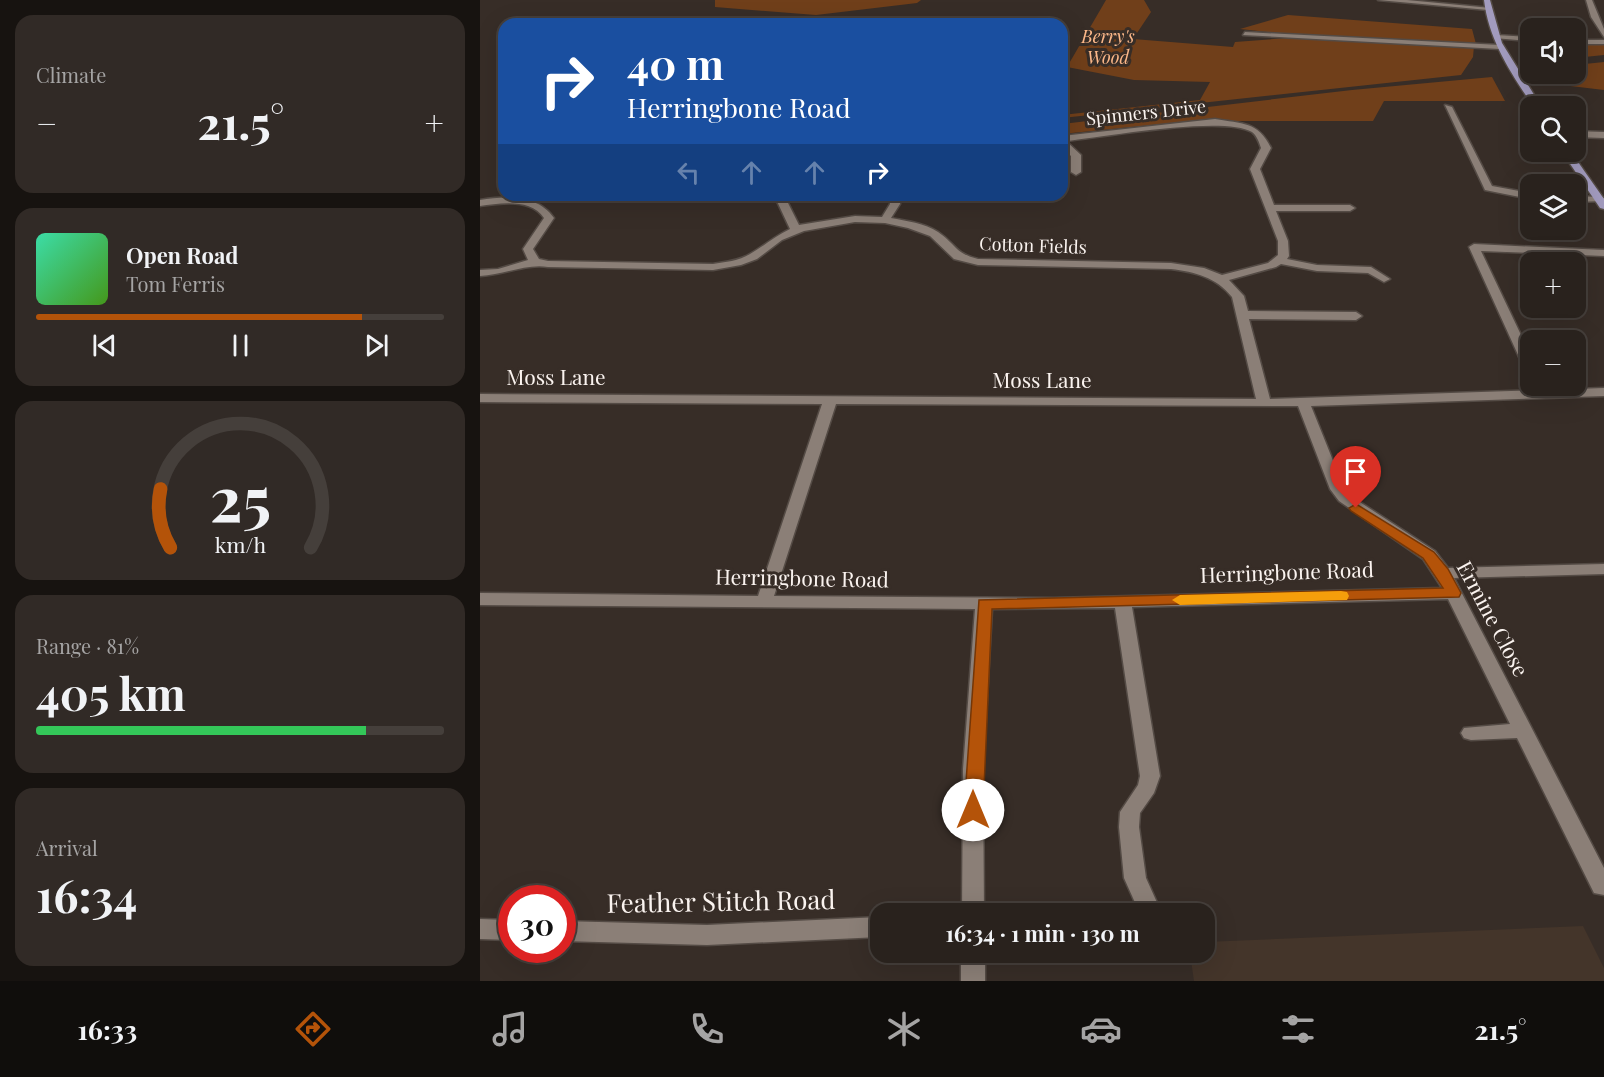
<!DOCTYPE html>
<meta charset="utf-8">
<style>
:root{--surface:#29221d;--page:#312a26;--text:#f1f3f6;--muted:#a5a4a4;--line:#453f3b;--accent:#b45309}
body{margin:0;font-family:"Playfair Display",serif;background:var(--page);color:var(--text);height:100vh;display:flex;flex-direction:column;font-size:22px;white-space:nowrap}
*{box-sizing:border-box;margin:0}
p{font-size:20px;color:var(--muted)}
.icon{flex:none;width:33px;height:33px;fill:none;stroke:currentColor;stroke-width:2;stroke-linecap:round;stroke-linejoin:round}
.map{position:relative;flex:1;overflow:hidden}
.details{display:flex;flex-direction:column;gap:15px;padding:15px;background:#171310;width:480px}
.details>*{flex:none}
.hud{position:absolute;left:18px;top:18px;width:570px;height:183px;border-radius:18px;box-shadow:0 6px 24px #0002,0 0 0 2px var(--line);background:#1a4fa0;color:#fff;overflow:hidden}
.tools{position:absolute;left:1040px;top:18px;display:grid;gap:12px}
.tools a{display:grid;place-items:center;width:66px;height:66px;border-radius:12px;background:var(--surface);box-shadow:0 6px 24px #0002,0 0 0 2px var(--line);font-size:30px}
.speed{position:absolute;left:18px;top:885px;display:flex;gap:12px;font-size:30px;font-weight:700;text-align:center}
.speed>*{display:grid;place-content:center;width:78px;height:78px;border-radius:50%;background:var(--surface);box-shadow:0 6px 24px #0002,0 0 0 2px var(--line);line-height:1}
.speed .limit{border:9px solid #d22;background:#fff;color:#111}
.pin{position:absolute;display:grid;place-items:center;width:51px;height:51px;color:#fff;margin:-62px -26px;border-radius:50% 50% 50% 0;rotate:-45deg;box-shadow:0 0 6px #0007}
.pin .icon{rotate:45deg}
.me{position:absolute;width:66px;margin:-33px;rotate:0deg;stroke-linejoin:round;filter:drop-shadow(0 0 4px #0008)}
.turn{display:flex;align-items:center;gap:21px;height:126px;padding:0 30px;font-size:27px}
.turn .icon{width:78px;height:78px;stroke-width:2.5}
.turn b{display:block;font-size:42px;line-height:51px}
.lanes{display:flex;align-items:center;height:57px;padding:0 30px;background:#0003;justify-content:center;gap:30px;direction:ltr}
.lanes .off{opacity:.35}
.big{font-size:45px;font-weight:700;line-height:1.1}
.details .widget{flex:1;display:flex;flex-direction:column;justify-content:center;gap:9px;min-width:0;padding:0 21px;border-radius:18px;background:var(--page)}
.details .dial{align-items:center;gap:0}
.dial svg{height:156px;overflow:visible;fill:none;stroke:var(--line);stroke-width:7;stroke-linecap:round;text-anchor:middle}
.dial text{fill:var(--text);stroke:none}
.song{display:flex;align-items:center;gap:18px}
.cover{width:72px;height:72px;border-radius:9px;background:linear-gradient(135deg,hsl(160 70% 55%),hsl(100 70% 35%))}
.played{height:6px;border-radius:3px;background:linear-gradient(90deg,var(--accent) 80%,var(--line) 80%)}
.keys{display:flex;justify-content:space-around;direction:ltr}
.heat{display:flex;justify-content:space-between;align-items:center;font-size:33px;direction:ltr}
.charge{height:9px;border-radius:4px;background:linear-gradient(90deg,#34c759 81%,var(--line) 0)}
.trip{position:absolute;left:390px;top:903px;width:345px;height:60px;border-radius:18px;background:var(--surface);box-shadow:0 6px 24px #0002,0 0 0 2px var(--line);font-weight:700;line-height:60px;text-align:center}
.tab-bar{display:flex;height:96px;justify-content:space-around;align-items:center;background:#100e0c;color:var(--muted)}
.tab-bar .icon{width:42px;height:42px}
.tab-bar .on{color:var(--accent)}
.tab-bar b{font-size:27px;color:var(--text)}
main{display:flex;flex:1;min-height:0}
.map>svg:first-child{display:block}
.built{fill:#44352a}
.green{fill:#703f1a}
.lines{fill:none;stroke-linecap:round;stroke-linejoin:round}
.minor-casing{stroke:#544b45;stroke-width:3}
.major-casing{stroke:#544b45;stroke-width:3}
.minor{fill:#8b7f77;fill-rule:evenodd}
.major{fill:#a29bbe;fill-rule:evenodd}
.route{fill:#b45309;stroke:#753606;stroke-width:1.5}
.slow{fill:#f59e0b}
.labels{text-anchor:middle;stroke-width:6;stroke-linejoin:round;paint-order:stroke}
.far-park-label{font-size:18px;font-style:italic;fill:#fcb889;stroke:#372d27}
.far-street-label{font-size:18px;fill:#faf3ef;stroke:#372d27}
.street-label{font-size:21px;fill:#faf3ef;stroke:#372d27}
.near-street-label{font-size:26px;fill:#faf3ef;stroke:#372d27}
</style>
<main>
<section class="details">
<div class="widget"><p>Climate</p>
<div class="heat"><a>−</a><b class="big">21.5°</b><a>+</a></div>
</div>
<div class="widget">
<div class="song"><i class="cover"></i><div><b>Open Road</b><p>Tom Ferris</p></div></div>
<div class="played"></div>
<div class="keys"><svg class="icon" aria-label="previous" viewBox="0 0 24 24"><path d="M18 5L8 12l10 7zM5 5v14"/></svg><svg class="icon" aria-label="pause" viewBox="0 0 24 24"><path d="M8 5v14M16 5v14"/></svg><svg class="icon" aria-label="next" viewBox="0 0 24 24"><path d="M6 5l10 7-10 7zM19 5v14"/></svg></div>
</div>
<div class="widget dial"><svg viewBox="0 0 100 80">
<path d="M14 69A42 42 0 1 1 86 69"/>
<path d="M14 69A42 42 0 0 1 9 39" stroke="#b45309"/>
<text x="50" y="56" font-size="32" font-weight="700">25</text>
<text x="50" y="72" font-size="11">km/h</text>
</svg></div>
<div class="widget"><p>Range · 81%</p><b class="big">405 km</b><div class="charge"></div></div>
<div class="widget"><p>Arrival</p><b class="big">16:34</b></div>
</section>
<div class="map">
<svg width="1124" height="981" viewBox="0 0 1124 981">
<rect width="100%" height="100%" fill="#372d27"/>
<polygon class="built" points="1103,926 1124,968 1124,981 714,981 710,953 724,952 725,942"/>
<g class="green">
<polygon points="235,0 441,0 437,3 336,15 235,7"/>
<polygon points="626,0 664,0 671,12 653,39 753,47 755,42 808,38 994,46 993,57 981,75 582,118 582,115 720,100 730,82 654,80 587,67"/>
<polygon points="808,15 992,29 996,44 806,34 760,29"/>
<polygon points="1095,43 1124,43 1124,55 1095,58"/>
<polygon points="1124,62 1124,90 1065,83 1060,74 1095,74 1095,65"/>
<polygon points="1012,77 1025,101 904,101 893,121 711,121 582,134 582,124 872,90"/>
</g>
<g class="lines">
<g class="minor-casing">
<g id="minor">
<polygon points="898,0 927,0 1011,8 1008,10"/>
<polygon points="1106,0 1112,0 1124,29 1124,37 1111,17"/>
<polygon points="765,32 1020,45 1024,47 1020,49 763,35"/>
<polygon points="1016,35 1050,37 1050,41 1014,38"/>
<rect x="1095" y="40" width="29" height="4"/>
<polygon points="965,105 972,107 1012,186 1050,193 1050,199 1005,190"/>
<path d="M735,119C762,124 778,121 791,148L780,169L794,205H870L875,208L870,211H796L808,241L809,256L807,259L837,265L891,267L910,279L904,282L888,273L837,271L801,264L796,267L749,280L764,296L768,311L876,312L882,316L876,320L769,319L790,399L1124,388V396L831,406L864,488L869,495L955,551L968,568L1124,564V574L974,578L1124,868V895L1114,893L1037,738L991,740L984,738L981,733L984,728L1030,724L968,599L652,607L680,776L674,793L660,813L659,827L666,878L679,907L677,914H655L657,907L644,878L639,827L640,812L658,785L660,776L635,608L512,609L503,769L504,914H482L483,769L495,609L0,605V593L278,596L342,404L0,402V394L776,399L752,297C736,277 715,272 691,269L498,265L474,259L450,236L428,228L405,223L375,222L324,231L302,240L277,259L261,265L233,270L68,267C48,263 23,275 0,276V270L18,269L48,260L43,249L64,218C51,198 20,203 0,206V200C26,196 57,194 74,218L53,249L59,259L68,261L233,264C245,262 259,261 270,254C284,246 295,236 310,229L294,195H304L319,225L375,216L402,217L410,204V195H420V204L411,218C426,221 445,223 458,232C476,244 474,253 498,259L691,263L724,268L742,275L788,263L798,255V241L770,169L781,148C779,142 777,136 772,132C744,115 623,137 586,141L601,155V172L596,175L591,172V156L582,147V136ZM356,404L818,406L850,489L859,501L943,559L962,588L574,598L294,596Z"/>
<polygon points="1095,131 1124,132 1124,138 1095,137"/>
<polygon points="1095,196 1120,197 1124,198 1124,201 1095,202"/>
<polygon points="994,244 1124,250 1124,256 1001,251 1050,354 1050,372 1044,368 989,247"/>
<polygon points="400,917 400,937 227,945 82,941 82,921 227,925"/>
<polygon points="0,919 32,920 32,940 0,939"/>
<rect x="481" y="952" width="24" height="29"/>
</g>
</g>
<g class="major-casing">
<g id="major">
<path d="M1004,0H1010L1022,43L1061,106H1053C1031,73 1009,41 1004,0Z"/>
<polygon points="1082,152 1091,152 1124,199 1124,209 1120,208"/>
</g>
</g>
<use href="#minor" class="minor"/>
<use href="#major" class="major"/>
</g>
<polygon class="route" points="876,504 954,552 968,569 981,593 979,597 512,609 503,810 500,815 493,818 487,815 484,810 499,600 963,588 943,558 871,511 869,508"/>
<polygon class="slow" points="861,591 867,592 869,596 867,600 700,605 692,600 700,595"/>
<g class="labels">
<g class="far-park-label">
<text x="628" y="43">Berry's<tspan x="628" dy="21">Wood</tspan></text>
</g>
<g class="far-street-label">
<text transform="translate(666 113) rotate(-6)" y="6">Spinners Drive</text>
<text transform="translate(553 246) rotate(2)" y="6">Cotton Fields</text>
</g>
<g class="street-label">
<text x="76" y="385">Moss Lane</text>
<text x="562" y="388">Moss Lane</text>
<text transform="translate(807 573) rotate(-2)" y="7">Herringbone Road</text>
<text transform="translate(322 579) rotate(1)" y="7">Herringbone Road</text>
<text transform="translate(1012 619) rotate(62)" y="7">Ermine Close</text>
</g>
<g class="near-street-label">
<text transform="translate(241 902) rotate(-1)" y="9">Feather Stitch Road</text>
</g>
</g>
</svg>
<div class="tools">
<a><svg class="icon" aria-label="sound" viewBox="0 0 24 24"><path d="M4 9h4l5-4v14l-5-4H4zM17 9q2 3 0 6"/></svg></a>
<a><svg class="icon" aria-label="search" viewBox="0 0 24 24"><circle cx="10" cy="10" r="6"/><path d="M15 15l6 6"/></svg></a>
<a><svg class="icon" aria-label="layers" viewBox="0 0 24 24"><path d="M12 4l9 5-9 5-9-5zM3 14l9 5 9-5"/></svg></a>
<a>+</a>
<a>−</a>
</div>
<div class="speed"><div class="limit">30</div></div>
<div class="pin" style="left:876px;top:508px;background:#d93025"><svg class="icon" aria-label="arrive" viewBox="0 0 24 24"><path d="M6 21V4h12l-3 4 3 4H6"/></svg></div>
<svg class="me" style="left:493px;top:810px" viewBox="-20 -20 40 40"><circle r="19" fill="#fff"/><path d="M0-13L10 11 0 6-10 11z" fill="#b45309"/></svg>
<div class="trip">16:34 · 1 min · 130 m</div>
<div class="hud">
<div class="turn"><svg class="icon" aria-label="right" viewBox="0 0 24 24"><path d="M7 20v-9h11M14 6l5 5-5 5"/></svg><div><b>40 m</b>Herringbone Road</div></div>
<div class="lanes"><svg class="icon off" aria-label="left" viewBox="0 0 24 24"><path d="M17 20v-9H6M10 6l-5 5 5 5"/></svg><svg class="icon off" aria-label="ahead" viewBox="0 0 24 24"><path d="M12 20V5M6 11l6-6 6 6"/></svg><svg class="icon off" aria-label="ahead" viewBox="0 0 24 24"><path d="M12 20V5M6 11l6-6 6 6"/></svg><svg class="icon" aria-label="right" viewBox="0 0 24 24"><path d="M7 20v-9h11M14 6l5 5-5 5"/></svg></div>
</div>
</div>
</main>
<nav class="tab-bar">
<b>16:33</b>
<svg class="icon on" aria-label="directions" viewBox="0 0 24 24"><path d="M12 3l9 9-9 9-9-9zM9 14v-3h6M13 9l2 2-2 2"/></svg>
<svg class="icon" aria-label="music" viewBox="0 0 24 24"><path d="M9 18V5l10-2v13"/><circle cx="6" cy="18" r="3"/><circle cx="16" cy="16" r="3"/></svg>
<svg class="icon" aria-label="phone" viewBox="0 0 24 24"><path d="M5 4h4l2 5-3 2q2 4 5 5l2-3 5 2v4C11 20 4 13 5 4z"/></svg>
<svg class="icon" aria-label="climate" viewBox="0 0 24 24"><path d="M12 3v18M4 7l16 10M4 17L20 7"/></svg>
<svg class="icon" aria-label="car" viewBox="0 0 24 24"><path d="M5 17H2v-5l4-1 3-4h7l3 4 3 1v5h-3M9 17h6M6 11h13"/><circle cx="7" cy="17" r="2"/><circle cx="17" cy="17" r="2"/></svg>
<svg class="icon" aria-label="filters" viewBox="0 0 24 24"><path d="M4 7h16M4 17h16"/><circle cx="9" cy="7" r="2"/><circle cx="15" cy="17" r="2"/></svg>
<b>21.5°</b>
</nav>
